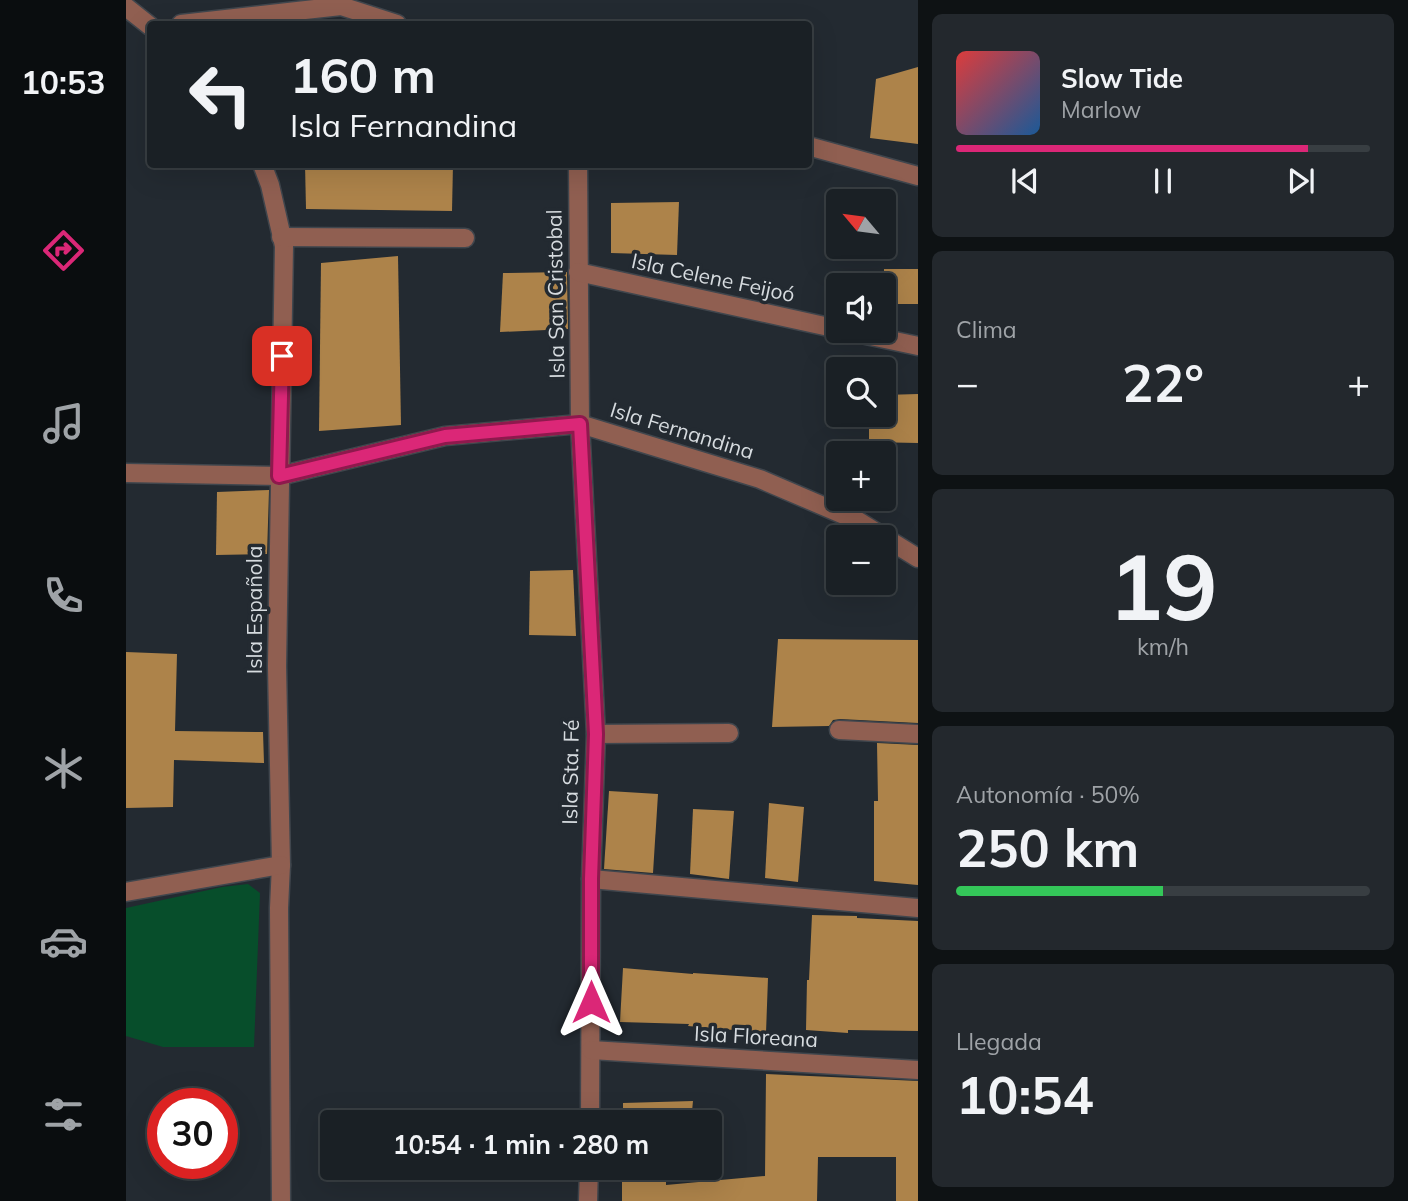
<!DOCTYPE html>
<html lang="es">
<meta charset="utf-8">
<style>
:root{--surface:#1a2025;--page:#23282d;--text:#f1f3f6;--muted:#9fa3a7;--line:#383e42;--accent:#db2777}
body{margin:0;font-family:Mulish,sans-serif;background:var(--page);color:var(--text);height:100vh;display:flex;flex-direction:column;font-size:26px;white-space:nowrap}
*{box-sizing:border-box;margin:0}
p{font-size:23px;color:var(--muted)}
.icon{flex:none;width:38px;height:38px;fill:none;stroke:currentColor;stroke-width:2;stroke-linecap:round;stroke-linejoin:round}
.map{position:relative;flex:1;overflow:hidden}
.drawer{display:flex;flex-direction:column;gap:14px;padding:14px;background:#0e1214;width:490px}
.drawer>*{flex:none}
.guide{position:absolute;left:21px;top:21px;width:665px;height:147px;border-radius:7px;box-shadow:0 7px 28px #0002,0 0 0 2px var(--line);background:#1a2025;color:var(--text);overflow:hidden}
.needle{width:46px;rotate:299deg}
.controls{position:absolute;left:700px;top:189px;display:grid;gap:14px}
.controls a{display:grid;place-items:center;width:70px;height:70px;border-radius:7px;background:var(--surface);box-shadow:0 7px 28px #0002,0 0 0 2px var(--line);font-size:35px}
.speed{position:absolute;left:21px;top:1088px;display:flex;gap:14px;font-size:35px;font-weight:700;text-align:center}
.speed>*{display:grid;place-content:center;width:91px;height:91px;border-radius:50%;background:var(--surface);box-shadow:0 7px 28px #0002,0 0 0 2px var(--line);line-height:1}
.speed .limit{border:10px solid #d22;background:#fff;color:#111}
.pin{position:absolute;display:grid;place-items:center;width:60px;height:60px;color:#fff;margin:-30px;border-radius:14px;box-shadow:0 4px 10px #0006}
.me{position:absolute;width:77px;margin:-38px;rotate:0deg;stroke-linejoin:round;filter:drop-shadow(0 0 5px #0008)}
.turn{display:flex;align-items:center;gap:24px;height:147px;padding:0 28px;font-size:32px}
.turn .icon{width:91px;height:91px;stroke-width:2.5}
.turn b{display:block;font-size:49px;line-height:60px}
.big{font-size:52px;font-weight:700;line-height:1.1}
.drawer .widget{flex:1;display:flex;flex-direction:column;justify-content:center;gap:10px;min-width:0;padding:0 24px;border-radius:10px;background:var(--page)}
.drawer .dial{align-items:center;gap:0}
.dial b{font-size:91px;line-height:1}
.song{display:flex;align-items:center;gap:21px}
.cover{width:84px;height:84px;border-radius:10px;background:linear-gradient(135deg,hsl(0 70% 55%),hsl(210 70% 35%))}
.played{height:7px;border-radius:4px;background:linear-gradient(90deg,var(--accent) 85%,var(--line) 85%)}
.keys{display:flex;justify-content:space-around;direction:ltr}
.heat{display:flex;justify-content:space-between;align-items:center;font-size:38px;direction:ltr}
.charge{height:10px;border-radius:5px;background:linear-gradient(90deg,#34c759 50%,var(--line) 0)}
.trip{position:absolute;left:194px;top:1110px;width:402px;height:70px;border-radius:7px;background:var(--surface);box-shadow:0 7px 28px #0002,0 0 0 2px var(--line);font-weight:700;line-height:70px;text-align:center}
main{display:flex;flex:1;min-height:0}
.menu{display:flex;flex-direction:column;width:126px;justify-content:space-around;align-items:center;background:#0a0d0f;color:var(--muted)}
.menu .icon{width:49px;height:49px}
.menu .active{color:var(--accent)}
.menu b{font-size:32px;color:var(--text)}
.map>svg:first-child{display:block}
.green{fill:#074e2b}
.building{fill:#ad834a}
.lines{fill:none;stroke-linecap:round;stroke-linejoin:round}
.minor-casing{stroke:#40464d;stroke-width:21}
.minor{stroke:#905f51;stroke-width:18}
.route-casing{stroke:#8e194d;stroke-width:18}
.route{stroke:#db2777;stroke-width:12}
.labels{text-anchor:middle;stroke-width:7;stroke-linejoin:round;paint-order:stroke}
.street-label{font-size:21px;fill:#d6dbdf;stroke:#232a31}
</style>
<main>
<nav class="menu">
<b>10:53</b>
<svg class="icon active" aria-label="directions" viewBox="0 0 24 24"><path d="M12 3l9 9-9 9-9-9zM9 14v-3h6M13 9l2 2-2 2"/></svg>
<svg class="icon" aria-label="music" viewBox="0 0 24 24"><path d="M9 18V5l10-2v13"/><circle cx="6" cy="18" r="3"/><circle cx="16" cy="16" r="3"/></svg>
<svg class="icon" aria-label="phone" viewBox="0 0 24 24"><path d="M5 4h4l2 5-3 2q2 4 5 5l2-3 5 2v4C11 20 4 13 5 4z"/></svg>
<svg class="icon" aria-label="climate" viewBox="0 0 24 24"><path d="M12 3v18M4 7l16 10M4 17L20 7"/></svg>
<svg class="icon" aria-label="car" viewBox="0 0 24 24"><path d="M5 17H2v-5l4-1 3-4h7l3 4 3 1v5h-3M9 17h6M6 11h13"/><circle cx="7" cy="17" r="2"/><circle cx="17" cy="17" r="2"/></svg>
<svg class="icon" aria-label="filters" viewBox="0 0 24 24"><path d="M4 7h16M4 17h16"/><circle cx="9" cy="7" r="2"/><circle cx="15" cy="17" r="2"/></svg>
</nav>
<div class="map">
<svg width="792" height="1201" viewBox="0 0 792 1201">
<rect width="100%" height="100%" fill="#232a31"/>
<polygon class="green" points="122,884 134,893 128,1047 37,1047 0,1036 0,908 96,887"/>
<g class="building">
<polygon points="792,67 792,144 744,138 750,79"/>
<polygon points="179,164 327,164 326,211 180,209"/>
<polygon points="553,202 551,255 485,253 485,203"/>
<polygon points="272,256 275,425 193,431 195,263"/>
<rect x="758" y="269" width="34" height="35"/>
<polygon points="441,272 442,329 374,332 377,273"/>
<polygon points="792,394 792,443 743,442 743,415 758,415 758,395"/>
<polygon points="143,490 141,554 90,555 91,492"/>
<polygon points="447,570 450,636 403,635 404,571"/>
<polygon points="652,639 792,640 792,723 714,719 707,720 703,726 646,727"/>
<polygon points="0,652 51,654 49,731 137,732 138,763 48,760 47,807 0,808"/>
<polygon points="751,743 792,745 792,885 748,881 748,801 752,801"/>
<polygon points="483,791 532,794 527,873 478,869"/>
<polygon points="643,803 678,807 672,882 639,878"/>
<polygon points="567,809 608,811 603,879 564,874"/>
<polygon points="686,915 731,916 731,918 792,921 792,1031 722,1030 722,1033 680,1030 681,980 683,980"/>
<polygon points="497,968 567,974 567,973 642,978 640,1033 562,1026 563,1024 494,1022"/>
<polygon points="640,1074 792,1081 792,1201 770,1201 770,1157 692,1157 691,1201 496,1201 496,1167 540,1167 540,1185 639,1176"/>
<polygon points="567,1101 565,1122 497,1122 497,1103"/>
</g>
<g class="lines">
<g class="minor-casing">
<g id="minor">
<polyline points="0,7 24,26"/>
<polyline points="55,24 215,6 271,24"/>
<polyline points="682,146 792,176"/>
<polyline points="136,164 144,185 158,246 151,666 155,865 153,908 155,1201"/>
<polyline points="452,164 454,424 470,734 465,879 464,1122"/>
<polyline points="155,237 339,238"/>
<polyline points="452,272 712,329"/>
<polyline points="721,331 792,346"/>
<polyline points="0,473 153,476 319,436 454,424 634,479 732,521 792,558"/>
<polyline points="713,730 792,734"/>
<polyline points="470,734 603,733"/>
<polyline points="465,879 792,908"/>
<polyline points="0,892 155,865"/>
<polyline points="465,1050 792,1070"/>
<polyline points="462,1201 463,1167"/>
</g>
</g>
<use href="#minor" class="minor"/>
</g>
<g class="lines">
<g class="route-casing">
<polyline id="route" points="156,356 153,476 319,436 454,424 470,734 465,879 465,1002"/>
</g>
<use href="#route" class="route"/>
</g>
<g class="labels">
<g class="street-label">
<text transform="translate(587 278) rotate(12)" y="7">Isla Celene Feijoó</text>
<text transform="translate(430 294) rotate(-91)" y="7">Isla San Cristobal</text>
<text transform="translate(556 431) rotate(17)" y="7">Isla Fernandina</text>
<text transform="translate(129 610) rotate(-90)" y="7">Isla Española</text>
<text transform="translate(445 772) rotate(-89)" y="7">Isla Sta. Fé</text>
<text transform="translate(630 1037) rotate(3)" y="7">Isla Floreana</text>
</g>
</g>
</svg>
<div class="controls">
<a><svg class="needle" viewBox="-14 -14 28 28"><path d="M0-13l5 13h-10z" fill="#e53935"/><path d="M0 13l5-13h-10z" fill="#9fa3a7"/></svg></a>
<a><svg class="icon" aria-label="sound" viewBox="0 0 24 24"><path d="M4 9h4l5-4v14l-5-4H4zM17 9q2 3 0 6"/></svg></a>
<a><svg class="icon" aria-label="search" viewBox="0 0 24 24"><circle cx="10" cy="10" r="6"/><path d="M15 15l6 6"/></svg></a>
<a>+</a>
<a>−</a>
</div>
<div class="speed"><div class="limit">30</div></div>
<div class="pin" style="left:156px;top:356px;background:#d93025"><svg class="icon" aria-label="arrive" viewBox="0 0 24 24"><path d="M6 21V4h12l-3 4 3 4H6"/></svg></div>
<svg class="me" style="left:465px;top:1002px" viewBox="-20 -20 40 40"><path d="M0-17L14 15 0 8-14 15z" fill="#db2777" stroke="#fff" stroke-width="4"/></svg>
<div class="trip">10:54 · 1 min · 280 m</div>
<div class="guide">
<div class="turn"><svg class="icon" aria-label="left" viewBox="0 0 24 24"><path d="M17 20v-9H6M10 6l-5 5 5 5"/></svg><div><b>160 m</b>Isla Fernandina</div></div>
</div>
</div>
<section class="drawer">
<div class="widget">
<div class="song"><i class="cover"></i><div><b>Slow Tide</b><p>Marlow</p></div></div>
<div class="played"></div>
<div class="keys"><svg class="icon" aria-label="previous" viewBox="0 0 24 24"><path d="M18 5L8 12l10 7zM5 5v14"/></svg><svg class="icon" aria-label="pause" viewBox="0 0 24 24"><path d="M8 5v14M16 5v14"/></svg><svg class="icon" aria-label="next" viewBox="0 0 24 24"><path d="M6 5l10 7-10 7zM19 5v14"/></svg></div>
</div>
<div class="widget"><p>Clima</p>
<div class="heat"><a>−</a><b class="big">22°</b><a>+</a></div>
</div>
<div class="widget dial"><b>19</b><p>km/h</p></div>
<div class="widget"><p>Autonomía · 50%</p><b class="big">250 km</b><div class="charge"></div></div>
<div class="widget"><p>Llegada</p><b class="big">10:54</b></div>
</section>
</main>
